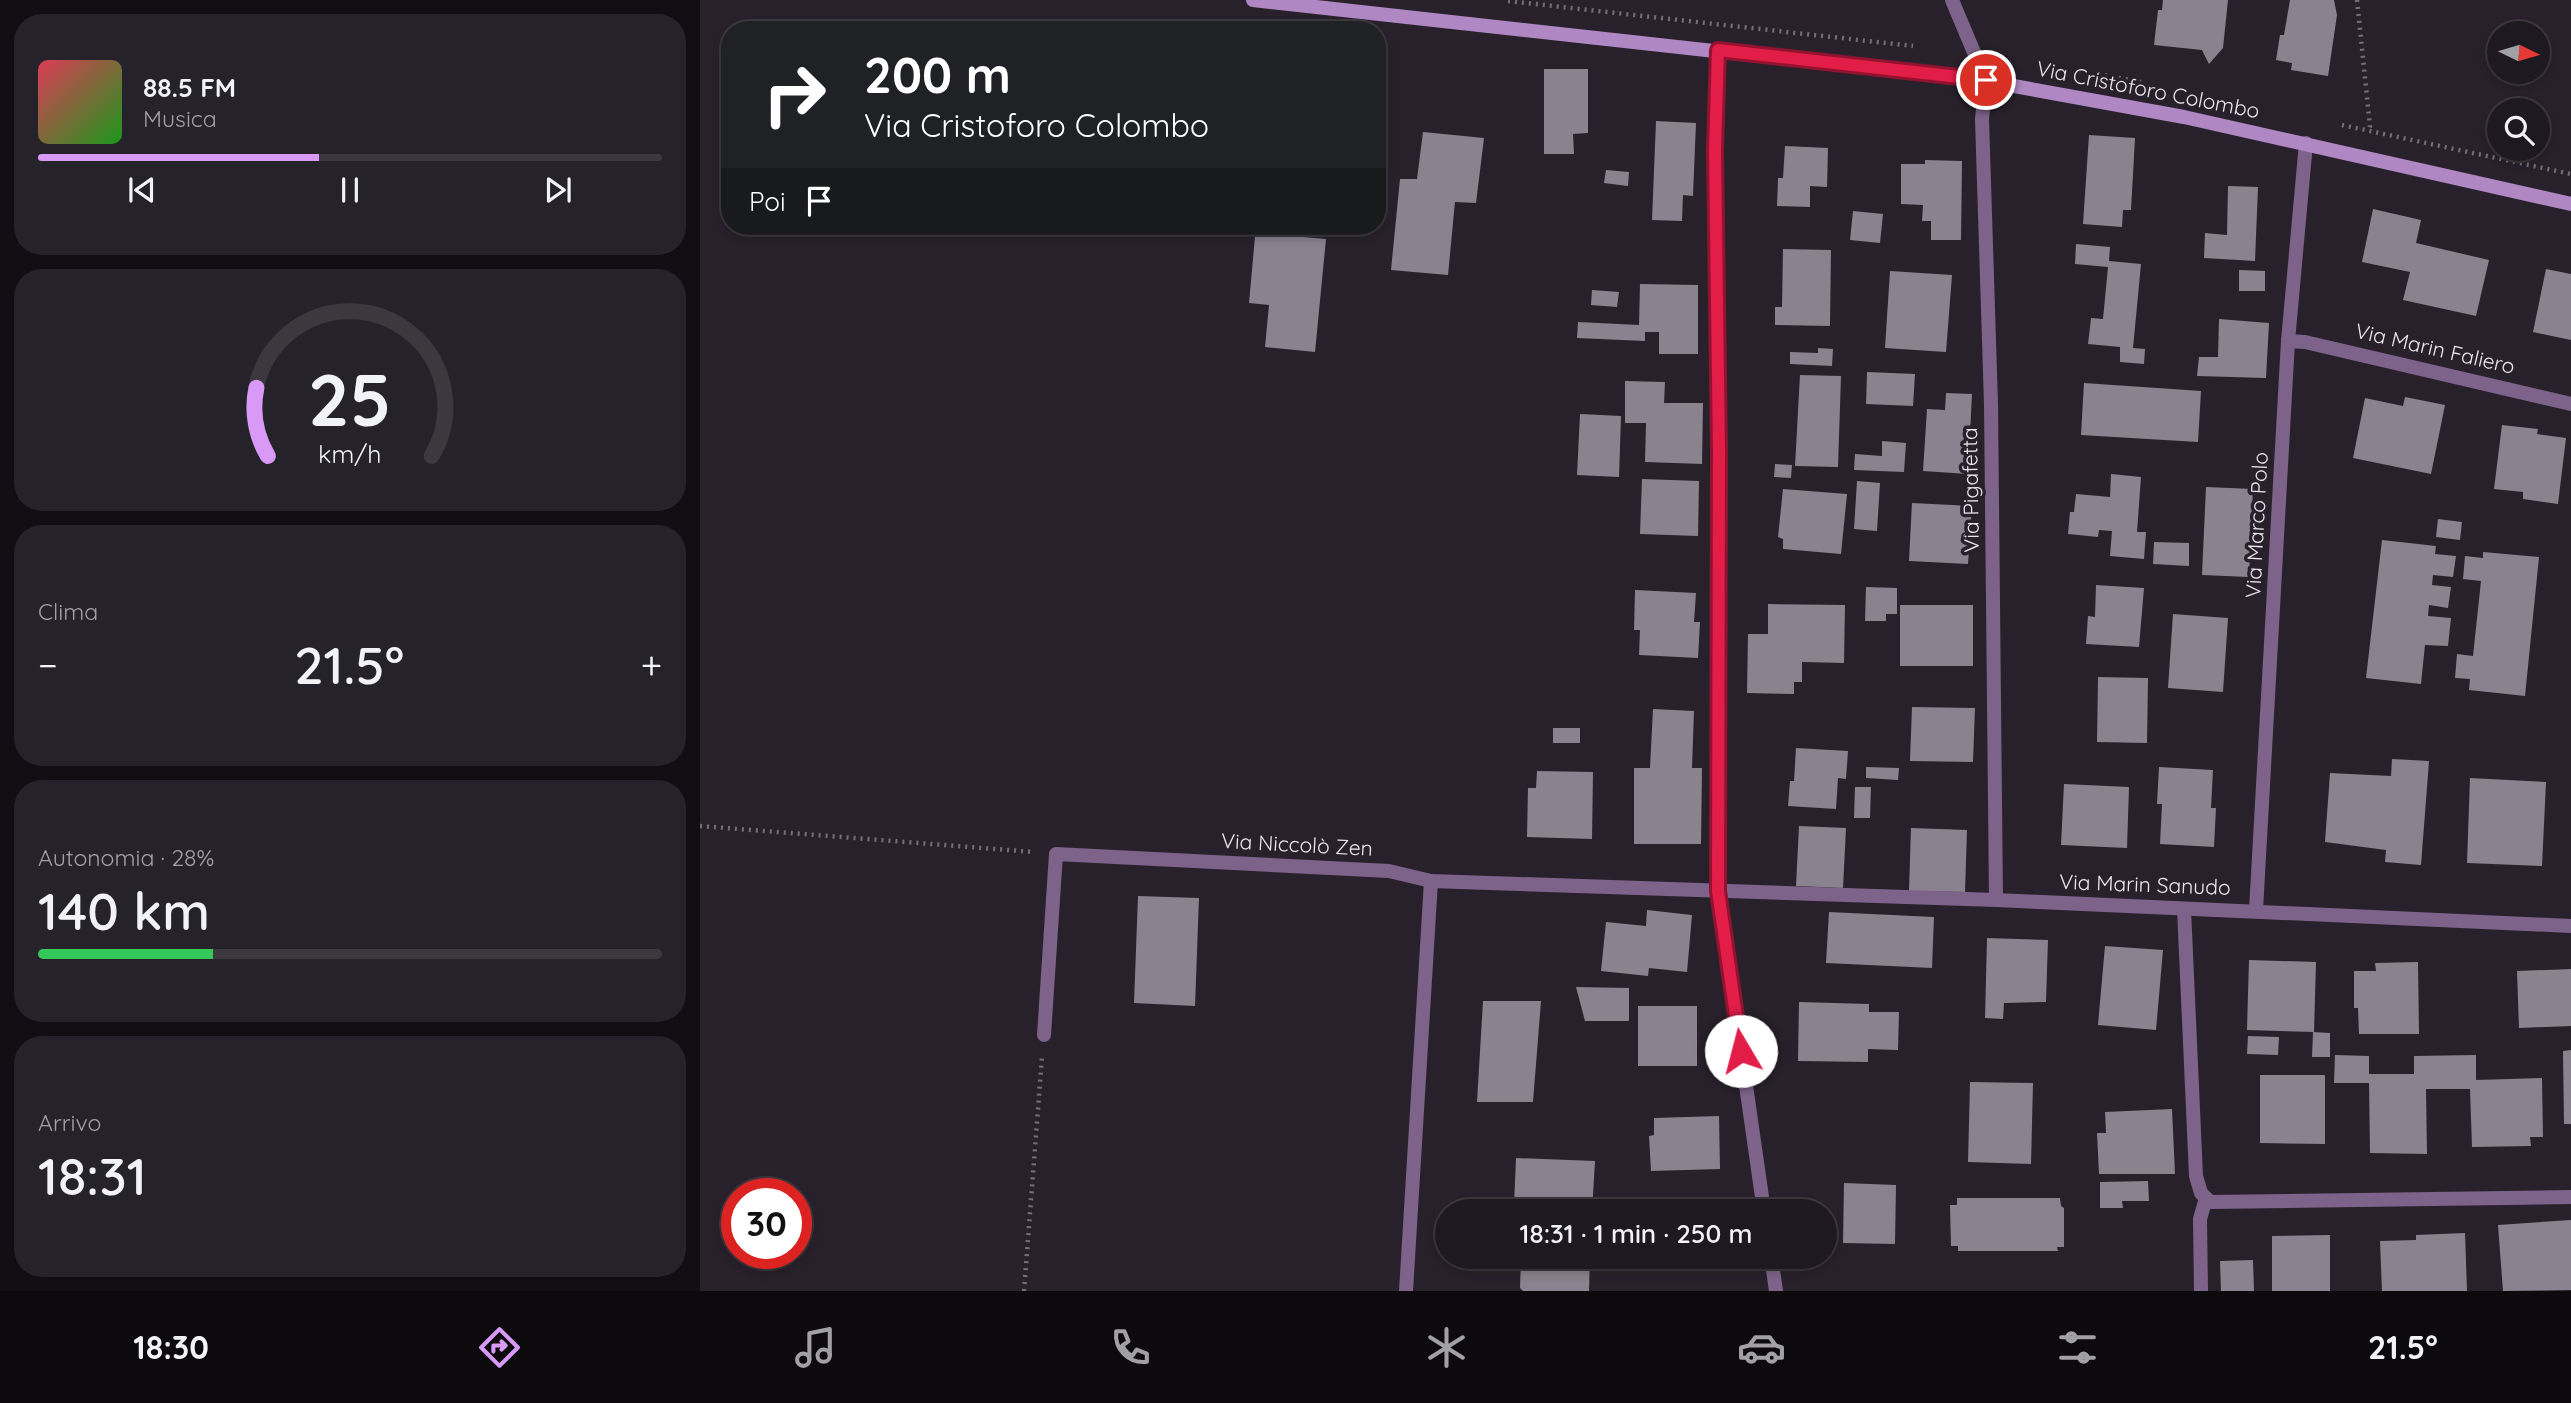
<!DOCTYPE html>
<html lang="it">
<meta charset="utf-8">
<style>
:root{--surface:#1e1920;--page:#262229;--text:#f1f3f6;--muted:#a1a0a5;--line:#3c383e;--accent:#d99af7}
body{margin:0;font-family:Quicksand,sans-serif;background:var(--page);color:var(--text);height:100vh;display:flex;flex-direction:column;font-size:26px;white-space:nowrap}
*{box-sizing:border-box;margin:0}
p{font-size:23px;color:var(--muted)}
.icon{flex:none;width:38px;height:38px;fill:none;stroke:currentColor;stroke-width:2;stroke-linecap:round;stroke-linejoin:round}
.map{position:relative;flex:1;overflow:hidden}
.side{display:flex;flex-direction:column;gap:14px;padding:14px;background:#100e12;width:700px}
.side>*{flex:none}
.banner{position:absolute;left:21px;top:21px;width:665px;height:214px;border-radius:28px;box-shadow:0 4px 10px #0003,0 0 0 2px var(--line);background:#202124;color:#fff;overflow:hidden}
.needle{width:46px;rotate:95deg}
.fabs{position:absolute;left:1787px;top:21px;display:grid;gap:14px}
.fabs a{display:grid;place-items:center;width:63px;height:63px;border-radius:50%;background:var(--surface);box-shadow:0 4px 10px #0003,0 0 0 2px var(--line);font-size:35px}
.speed{position:absolute;left:21px;top:1178px;display:flex;gap:14px;font-size:35px;font-weight:700;text-align:center}
.speed>*{display:grid;place-content:center;width:91px;height:91px;border-radius:50%;background:var(--surface);box-shadow:0 4px 10px #0003,0 0 0 2px var(--line);line-height:1}
.speed .limit{border:10px solid #d22;background:#fff;color:#111}
.pin{position:absolute;display:grid;place-items:center;width:60px;height:60px;color:#fff;margin:-30px;border:4px solid #fff;border-radius:50%;box-shadow:0 2px 7px #0007}
.me{position:absolute;width:77px;margin:-38px;rotate:352deg;stroke-linejoin:round;filter:drop-shadow(0 0 5px #0008)}
.turn{display:flex;align-items:center;gap:24px;height:147px;padding:0 28px;font-size:32px}
.turn .icon{width:91px;height:91px;stroke-width:2.5}
.turn b{display:block;font-size:49px;line-height:60px}
.then{display:flex;align-items:center;height:66px;padding:0 28px;background:#0003;gap:14px;font-size:26px}
.big{font-size:52px;font-weight:600;line-height:1.1}
.side .widget{flex:1;display:flex;flex-direction:column;justify-content:center;gap:10px;min-width:0;padding:0 24px;border-radius:28px;background:var(--page)}
.side .dial{align-items:center;gap:0}
.dial svg{height:182px;overflow:visible;fill:none;stroke:var(--line);stroke-width:7;stroke-linecap:round;text-anchor:middle}
.dial text{fill:var(--text);stroke:none}
.song{display:flex;align-items:center;gap:21px}
.cover{width:84px;height:84px;border-radius:10px;background:linear-gradient(135deg,hsl(350 70% 55%),hsl(120 70% 35%))}
.played{height:7px;border-radius:4px;background:linear-gradient(90deg,var(--accent) 45%,var(--line) 45%)}
.keys{display:flex;justify-content:space-around;direction:ltr}
.heat{display:flex;justify-content:space-between;align-items:center;font-size:38px;direction:ltr}
.charge{height:10px;border-radius:5px;background:linear-gradient(90deg,#34c759 28%,var(--line) 0)}
.trip{position:absolute;left:735px;top:1199px;width:402px;height:70px;border-radius:35px;background:var(--surface);box-shadow:0 4px 10px #0003,0 0 0 2px var(--line);font-weight:600;line-height:70px;text-align:center}
.dock{display:flex;height:112px;justify-content:space-around;align-items:center;background:#0c0a0d;color:var(--muted)}
.dock .icon{width:49px;height:49px}
.dock .selected{color:var(--accent)}
.dock b{font-size:32px;color:var(--text)}
main{display:flex;flex:1;min-height:0}
.map>svg:first-child{display:block}
.building{fill:#8b828f}
.lines{fill:none;stroke-linecap:round;stroke-linejoin:round}
.path{stroke:#756f78;stroke-width:4.5;stroke-dasharray:2 5;stroke-linecap:butt}
.street{stroke:#7d6389;stroke-width:14}
.secondary{stroke:#af87c3;stroke-width:14}
.route-casing{stroke:#92132f;stroke-width:18}
.route{stroke:#e11d48;stroke-width:12}
.labels{text-anchor:middle;stroke-width:7;stroke-linejoin:round;paint-order:stroke}
.street-label{font-size:21px;fill:#ebe6ed;stroke:#28212b}
</style>
<main>
<section class="side">
<div class="widget">
<div class="song"><i class="cover"></i><div><b>88.5 FM</b><p>Musica</p></div></div>
<div class="played"></div>
<div class="keys"><svg class="icon" aria-label="previous" viewBox="0 0 24 24"><path d="M18 5L8 12l10 7zM5 5v14"/></svg><svg class="icon" aria-label="pause" viewBox="0 0 24 24"><path d="M8 5v14M16 5v14"/></svg><svg class="icon" aria-label="next" viewBox="0 0 24 24"><path d="M6 5l10 7-10 7zM19 5v14"/></svg></div>
</div>
<div class="widget dial"><svg viewBox="0 0 100 80">
<path d="M14 69A42 42 0 1 1 86 69"/>
<path d="M14 69A42 42 0 0 1 9 39" stroke="#d99af7"/>
<text x="50" y="56" font-size="32" font-weight="700">25</text>
<text x="50" y="72" font-size="11">km/h</text>
</svg></div>
<div class="widget"><p>Clima</p>
<div class="heat"><a>−</a><b class="big">21.5°</b><a>+</a></div>
</div>
<div class="widget"><p>Autonomia · 28%</p><b class="big">140 km</b><div class="charge"></div></div>
<div class="widget"><p>Arrivo</p><b class="big">18:31</b></div>
</section>
<div class="map">
<svg width="1871" height="1291" viewBox="0 0 1871 1291">
<rect width="100%" height="100%" fill="#28212b"/>
<g class="building">
<polygon points="1463,0 1528,0 1523,48 1509,64 1502,50 1454,45 1458,10 1462,10"/>
<polygon points="1590,0 1634,0 1637,15 1628,76 1591,70 1592,63 1576,60 1580,35 1584,35"/>
<polygon points="844,69 888,69 888,133 873,134 874,154 844,154"/>
<polygon points="956,121 996,123 993,196 983,195 982,221 952,220"/>
<polygon points="723,132 784,138 776,203 755,202 748,275 691,270 700,179 717,179"/>
<polygon points="1389,135 1435,138 1431,210 1423,210 1422,227 1383,224"/>
<polygon points="1085,146 1128,148 1127,187 1110,186 1110,207 1077,206 1078,178 1083,178"/>
<polygon points="1225,160 1262,161 1261,240 1231,240 1231,221 1222,221 1223,205 1201,204 1201,164 1225,164"/>
<polygon points="906,170 929,172 928,186 904,183"/>
<polygon points="1528,186 1558,187 1555,261 1504,258 1505,233 1527,235"/>
<polygon points="1673,209 1721,220 1716,243 1789,260 1776,316 1703,300 1710,272 1662,262"/>
<polygon points="1153,211 1183,214 1180,243 1150,240"/>
<polygon points="556,226 593,227 592,236 626,239 615,352 565,347 569,305 549,303"/>
<polygon points="1376,244 1410,247 1409,261 1441,264 1433,348 1445,349 1444,364 1420,362 1420,347 1388,344 1391,318 1403,319 1408,267 1375,264"/>
<polygon points="1083,249 1131,250 1130,326 1075,325 1075,307 1082,307"/>
<polygon points="1846,269 1871,274 1871,340 1833,332"/>
<polygon points="1539,270 1565,271 1565,291 1539,291"/>
<polygon points="1190,271 1252,275 1246,352 1185,348"/>
<polygon points="940,284 998,285 998,354 959,354 959,332 945,332 945,341 877,338 878,322 939,325"/>
<polygon points="892,290 919,292 917,307 891,305"/>
<polygon points="1519,319 1569,323 1566,378 1497,376 1499,357 1518,357"/>
<polygon points="1118,348 1133,349 1132,366 1090,364 1090,352 1118,353"/>
<polygon points="1167,372 1215,374 1213,406 1166,404"/>
<polygon points="1100,375 1141,376 1138,467 1095,466"/>
<polygon points="925,381 965,382 964,403 1003,403 1002,464 945,462 946,423 925,423"/>
<polygon points="1384,383 1501,391 1498,442 1381,435"/>
<polygon points="1246,393 1272,394 1268,474 1223,471 1227,409 1245,410"/>
<polygon points="1705,397 1745,405 1731,474 1653,458 1665,398 1703,406"/>
<polygon points="880,414 921,416 919,477 877,475"/>
<polygon points="1802,425 1838,429 1837,434 1866,438 1858,504 1823,499 1823,492 1794,489"/>
<polygon points="1182,441 1206,443 1204,472 1154,470 1155,454 1182,456"/>
<polygon points="1075,464 1092,465 1091,478 1074,477"/>
<polygon points="1411,474 1441,477 1437,532 1446,532 1444,559 1410,556 1412,531 1399,530 1398,537 1368,534 1370,512 1374,512 1376,494 1410,497"/>
<polygon points="942,479 999,481 998,536 940,534"/>
<polygon points="1157,481 1180,483 1177,531 1154,529"/>
<polygon points="1506,487 1553,489 1549,577 1502,575"/>
<polygon points="1083,489 1147,494 1141,554 1083,549 1083,539 1078,537"/>
<polygon points="1212,503 1272,506 1268,564 1209,561"/>
<polygon points="1738,519 1762,522 1760,540 1736,537"/>
<polygon points="1682,540 1736,546 1735,554 1756,556 1753,577 1733,575 1732,585 1751,587 1748,608 1729,605 1728,616 1751,618 1748,646 1725,645 1721,684 1666,678"/>
<polygon points="1454,542 1489,543 1489,566 1453,564"/>
<polygon points="1783,552 1839,557 1825,696 1769,690 1770,679 1755,678 1757,654 1773,656 1781,581 1763,579 1765,556 1783,558"/>
<polygon points="1396,585 1444,588 1439,647 1386,644 1388,616 1395,617"/>
<polygon points="1166,587 1197,588 1197,614 1186,614 1186,621 1165,621"/>
<polygon points="935,590 996,593 994,622 1000,622 998,658 939,655 940,630 934,630"/>
<polygon points="1068,604 1145,605 1144,663 1102,662 1102,682 1094,682 1094,694 1047,693 1048,634 1068,634"/>
<rect x="1200" y="605" width="73" height="61"/>
<polygon points="1473,614 1528,618 1523,692 1468,688"/>
<polygon points="1398,677 1448,678 1447,743 1397,742"/>
<polygon points="1212,707 1275,708 1273,762 1210,761"/>
<polygon points="953,709 994,711 992,768 1002,768 1001,844 934,844 934,768 950,768"/>
<rect x="853" y="728" width="27" height="15"/>
<polygon points="1096,748 1148,751 1146,779 1138,778 1136,809 1088,806 1090,781 1094,781"/>
<polygon points="1692,759 1729,761 1721,865 1685,862 1686,850 1625,842 1630,773 1691,776"/>
<polygon points="1166,767 1199,768 1198,780 1166,778"/>
<polygon points="1459,767 1513,770 1511,808 1516,808 1514,847 1460,844 1462,804 1457,804"/>
<polygon points="837,771 893,772 892,839 827,837 828,788 836,788"/>
<polygon points="1770,778 1846,782 1842,866 1767,863"/>
<polygon points="1364,784 1429,787 1427,848 1361,845"/>
<polygon points="1155,787 1171,787 1170,818 1154,818"/>
<polygon points="1099,826 1146,828 1143,888 1096,886"/>
<polygon points="1211,828 1267,830 1265,892 1209,891"/>
<polygon points="438,896 499,898 495,1006 434,1003"/>
<polygon points="947,910 992,915 987,972 949,968 948,976 901,971 906,922 946,926"/>
<polygon points="1129,912 1234,917 1232,968 1126,963"/>
<polygon points="1287,938 1348,940 1346,1002 1304,1003 1303,1019 1285,1018"/>
<polygon points="1405,946 1463,950 1456,1030 1398,1025"/>
<polygon points="1549,960 1616,962 1614,1032 1547,1030"/>
<polygon points="1718,962 1719,1034 1659,1034 1658,1008 1654,1008 1654,971 1676,971 1675,963"/>
<polygon points="1871,969 1871,1026 1819,1028 1817,971"/>
<polygon points="876,987 929,988 929,1021 885,1021"/>
<polygon points="783,1001 841,1001 833,1102 777,1102"/>
<polygon points="1099,1002 1169,1004 1169,1012 1199,1012 1198,1050 1168,1049 1168,1062 1098,1061"/>
<rect x="938" y="1006" width="59" height="60"/>
<polygon points="1613,1032 1630,1033 1630,1057 1612,1057"/>
<polygon points="1548,1036 1579,1037 1578,1055 1547,1054"/>
<polygon points="1871,1050 1871,1124 1864,1124 1863,1051"/>
<polygon points="1635,1055 1669,1056 1669,1074 1714,1074 1714,1056 1776,1055 1776,1080 1842,1078 1843,1137 1830,1137 1831,1146 1772,1147 1770,1089 1726,1089 1727,1154 1670,1153 1669,1083 1634,1083"/>
<polygon points="1560,1075 1625,1075 1625,1144 1560,1143"/>
<polygon points="1270,1082 1333,1083 1331,1164 1268,1162"/>
<polygon points="1472,1109 1475,1174 1399,1174 1397,1133 1406,1133 1405,1112"/>
<polygon points="1019,1116 1020,1169 951,1171 949,1136 954,1135 954,1118"/>
<polygon points="816,1158 895,1161 892,1211 825,1211 825,1206 814,1205"/>
<polygon points="1448,1181 1449,1201 1422,1201 1423,1208 1400,1208 1400,1182"/>
<polygon points="1144,1183 1196,1185 1195,1244 1143,1243"/>
<polygon points="1257,1198 1360,1198 1361,1206 1364,1208 1364,1247 1357,1247 1358,1251 1258,1251 1258,1246 1251,1246 1250,1205 1257,1205"/>
<polygon points="943,1200 1027,1201 1027,1211 943,1211"/>
<polygon points="1871,1220 1871,1290 1803,1291 1798,1225"/>
<polygon points="1765,1233 1767,1291 1682,1291 1680,1241 1716,1240 1716,1235"/>
<polygon points="1630,1235 1630,1291 1572,1291 1572,1236"/>
<polygon points="821,1256 890,1256 889,1291 823,1291 820,1288"/>
<polygon points="1553,1260 1554,1291 1521,1291 1520,1261"/>
</g>
<g class="lines">
<g class="path">
<polyline points="1657,0 1670,126 1668,131"/>
<polyline points="808,1 1213,46"/>
<polyline points="1398,74 1441,82"/>
<polyline points="1642,125 1871,174"/>
<polyline points="0,826 334,852"/>
<polyline points="324,1291 342,1057"/>
</g>
<g class="street">
<polyline points="1252,0 1286,81 1282,119 1291,404 1296,900"/>
<polyline points="1018,50 1015,98 1019,452 1018,890 1064,1211"/>
<polyline points="1588,341 1605,342 1871,404"/>
<polyline points="1484,909 1496,1176 1501,1193 1510,1202 1871,1197"/>
<polyline points="1556,910 1588,341 1606,143"/>
<polyline points="344,1035 356,854 689,871 731,881 1296,900 1871,926"/>
<polyline points="1071,1256 1076,1291"/>
<polyline points="706,1291 731,881"/>
<polyline points="1501,1291 1500,1219 1506,1198"/>
</g>
<polyline class="secondary" points="553,0 1286,81 1484,117 1871,204"/>
</g>
<g class="lines">
<g class="route-casing">
<polyline id="route" points="1041,1051 1018,891 1019,452 1015,150 1018,50 1286,80"/>
</g>
<use href="#route" class="route"/>
</g>
<g class="labels">
<g class="street-label">
<text transform="translate(1448 90) rotate(11)" y="7">Via Cristoforo Colombo</text>
<text transform="translate(1735 349) rotate(13)" y="7">Via Marin Faliero</text>
<text transform="translate(1271 490) rotate(-91)" y="7">Via Pigafetta</text>
<text transform="translate(1557 525) rotate(-87)" y="7">Via Marco Polo</text>
<text transform="translate(597 845) rotate(3)" y="7">Via Niccolò Zen</text>
<text transform="translate(1445 885) rotate(2)" y="7">Via Marin Sanudo</text>
</g>
</g>
</svg>
<div class="fabs">
<a><svg class="needle" viewBox="-14 -14 28 28"><path d="M0-13l5 13h-10z" fill="#e53935"/><path d="M0 13l5-13h-10z" fill="#a1a0a5"/></svg></a>
<a><svg class="icon" aria-label="search" viewBox="0 0 24 24"><circle cx="10" cy="10" r="6"/><path d="M15 15l6 6"/></svg></a>
</div>
<div class="speed"><div class="limit">30</div></div>
<div class="pin" style="left:1286px;top:80px;background:#d93025"><svg class="icon" aria-label="arrive" viewBox="0 0 24 24"><path d="M6 21V4h12l-3 4 3 4H6"/></svg></div>
<svg class="me" style="left:1041px;top:1051px" viewBox="-20 -20 40 40"><circle r="19" fill="#fff"/><path d="M0-13L10 11 0 6-10 11z" fill="#e11d48"/></svg>
<div class="trip">18:31 · 1 min · 250 m</div>
<div class="banner">
<div class="turn"><svg class="icon" aria-label="right" viewBox="0 0 24 24"><path d="M7 20v-9h11M14 6l5 5-5 5"/></svg><div><b>200 m</b>Via Cristoforo Colombo</div></div>
<div class="then">Poi<svg class="icon" aria-label="arrive" viewBox="0 0 24 24"><path d="M6 21V4h12l-3 4 3 4H6"/></svg></div>
</div>
</div>
</main>
<nav class="dock">
<b>18:30</b>
<svg class="icon selected" aria-label="directions" viewBox="0 0 24 24"><path d="M12 3l9 9-9 9-9-9zM9 14v-3h6M13 9l2 2-2 2"/></svg>
<svg class="icon" aria-label="music" viewBox="0 0 24 24"><path d="M9 18V5l10-2v13"/><circle cx="6" cy="18" r="3"/><circle cx="16" cy="16" r="3"/></svg>
<svg class="icon" aria-label="phone" viewBox="0 0 24 24"><path d="M5 4h4l2 5-3 2q2 4 5 5l2-3 5 2v4C11 20 4 13 5 4z"/></svg>
<svg class="icon" aria-label="climate" viewBox="0 0 24 24"><path d="M12 3v18M4 7l16 10M4 17L20 7"/></svg>
<svg class="icon" aria-label="car" viewBox="0 0 24 24"><path d="M5 17H2v-5l4-1 3-4h7l3 4 3 1v5h-3M9 17h6M6 11h13"/><circle cx="7" cy="17" r="2"/><circle cx="17" cy="17" r="2"/></svg>
<svg class="icon" aria-label="filters" viewBox="0 0 24 24"><path d="M4 7h16M4 17h16"/><circle cx="9" cy="7" r="2"/><circle cx="15" cy="17" r="2"/></svg>
<b>21.5°</b>
</nav>
